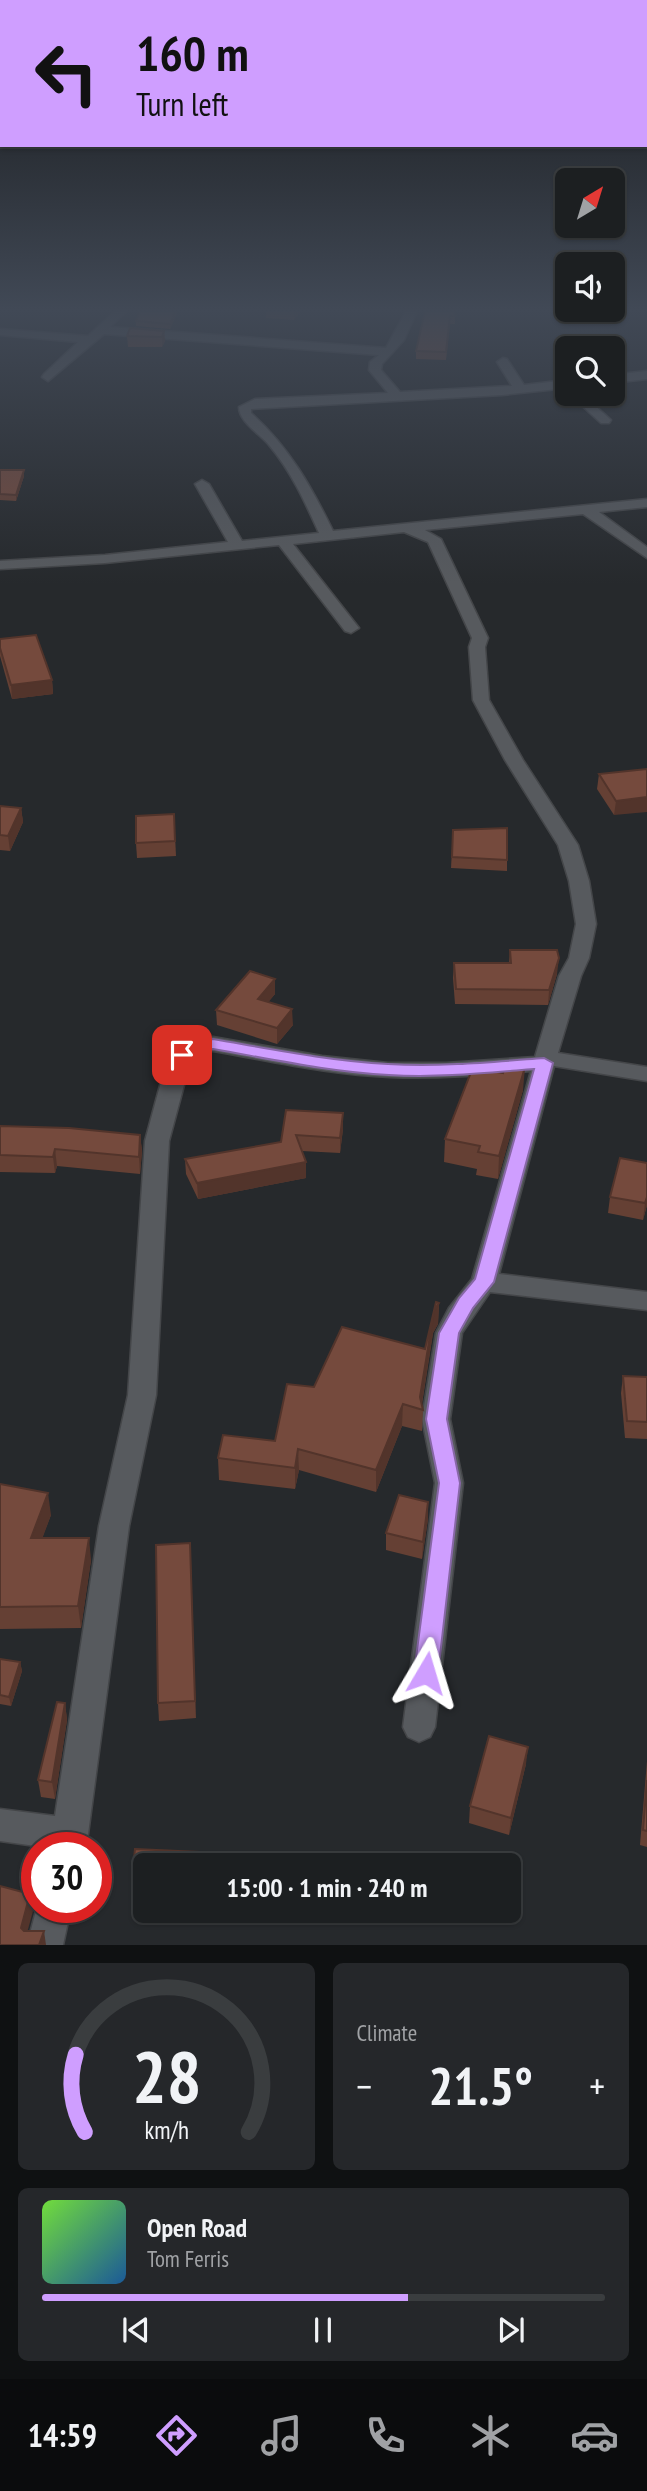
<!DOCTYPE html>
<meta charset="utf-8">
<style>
:root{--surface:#1c1f21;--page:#25272a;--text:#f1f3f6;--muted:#a0a2a5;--line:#3a3d3f;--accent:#cf9eff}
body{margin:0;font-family:"PT Sans Narrow",sans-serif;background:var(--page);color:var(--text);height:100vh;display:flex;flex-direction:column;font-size:26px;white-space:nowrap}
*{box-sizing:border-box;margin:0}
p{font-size:23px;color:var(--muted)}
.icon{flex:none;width:38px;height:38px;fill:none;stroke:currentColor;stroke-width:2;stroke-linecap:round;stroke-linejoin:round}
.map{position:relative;height:1945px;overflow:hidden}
.details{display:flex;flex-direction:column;gap:18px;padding:18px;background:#0f1112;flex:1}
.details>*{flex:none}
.top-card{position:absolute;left:0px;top:0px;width:648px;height:147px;box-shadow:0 2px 5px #0004,0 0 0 2px var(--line);background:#cf9eff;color:#111;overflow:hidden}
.needle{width:46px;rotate:38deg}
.fabs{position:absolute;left:555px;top:168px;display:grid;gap:14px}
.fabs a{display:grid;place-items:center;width:70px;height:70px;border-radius:10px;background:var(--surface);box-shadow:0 2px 5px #0004,0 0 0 2px var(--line);font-size:35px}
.speed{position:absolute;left:21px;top:1832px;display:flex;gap:14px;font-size:35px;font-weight:700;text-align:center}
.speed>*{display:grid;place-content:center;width:91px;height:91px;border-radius:50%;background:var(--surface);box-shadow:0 2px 5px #0004,0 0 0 2px var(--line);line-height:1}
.speed .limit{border:10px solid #d22;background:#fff;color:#111}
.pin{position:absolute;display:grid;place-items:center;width:60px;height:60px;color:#fff;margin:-30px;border-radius:14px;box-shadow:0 4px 10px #0006}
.me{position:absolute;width:77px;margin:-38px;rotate:7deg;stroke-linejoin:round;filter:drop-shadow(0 0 5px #0008)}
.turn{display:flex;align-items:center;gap:24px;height:147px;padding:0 21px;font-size:32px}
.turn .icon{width:91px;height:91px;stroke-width:2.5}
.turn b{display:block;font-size:49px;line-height:60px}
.big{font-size:52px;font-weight:800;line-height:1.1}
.details .widget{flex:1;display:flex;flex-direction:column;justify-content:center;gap:10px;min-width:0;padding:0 24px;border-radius:10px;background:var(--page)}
.details .dial{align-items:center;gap:0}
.dial svg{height:182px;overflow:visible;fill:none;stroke:var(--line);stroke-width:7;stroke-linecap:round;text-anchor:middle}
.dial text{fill:var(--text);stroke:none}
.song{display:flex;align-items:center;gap:21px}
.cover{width:84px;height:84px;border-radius:10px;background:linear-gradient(135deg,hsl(100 70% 55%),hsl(210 70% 35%))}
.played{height:7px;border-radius:4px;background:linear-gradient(90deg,var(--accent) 65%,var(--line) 65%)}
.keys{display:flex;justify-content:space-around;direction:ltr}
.heat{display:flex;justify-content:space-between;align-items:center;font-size:38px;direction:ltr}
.details .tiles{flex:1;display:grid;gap:18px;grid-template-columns:1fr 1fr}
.widget:last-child{grid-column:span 2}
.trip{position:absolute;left:133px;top:1853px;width:388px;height:70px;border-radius:10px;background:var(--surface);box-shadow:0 2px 5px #0004,0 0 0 2px var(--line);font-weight:800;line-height:70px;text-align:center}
.dock{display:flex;height:112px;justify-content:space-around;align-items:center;background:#0b0c0d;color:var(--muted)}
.dock .icon{width:49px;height:49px}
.dock .active{color:var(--accent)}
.dock b{font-size:32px;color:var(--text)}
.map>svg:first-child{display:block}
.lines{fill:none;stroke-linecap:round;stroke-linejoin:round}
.street-casing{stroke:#444649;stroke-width:3}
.street{fill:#575a5e;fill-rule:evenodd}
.wall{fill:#654034}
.shaded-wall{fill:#52342b}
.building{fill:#754a3d;stroke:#52342b;stroke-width:2}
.route{fill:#cf9eff;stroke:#8767a6;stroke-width:2}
</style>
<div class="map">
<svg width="647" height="1945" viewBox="0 0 647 1945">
<rect width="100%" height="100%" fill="#26292c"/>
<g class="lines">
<g class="street-casing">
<g id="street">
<path d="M115,311H127L110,327L386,348L406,311H417L404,340L382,364L381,370L400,392L512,386L497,362L503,358L507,359L524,385L567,380V388L502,395L251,409V413C289,447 311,486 333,531L647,499V507L599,512L647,547V558L583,514L425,530L441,539L488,638L485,647L489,700L523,760L578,845L589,881L596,924L589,958L581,976L558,1053L647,1067V1081L554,1066L499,1274L647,1292V1310L490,1292L462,1333L450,1419L463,1483L435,1727L430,1737L419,1742L408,1737L403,1727L435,1483L422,1419L436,1333L449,1308L472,1279L531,1071C484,1075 437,1079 390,1077C330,1075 271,1061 213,1051H205L191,1059L169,1141L156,1395L129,1526L88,1834L84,1848H50L0,1841V1809L55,1816L99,1526L128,1395L145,1141L165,1067L171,1055L174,1050L192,1040L213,1037L322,1056L388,1063H446L535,1057L559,976L569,958L576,924L569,881L558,845L505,760L473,700L469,647L472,638L428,542L404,532L293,544L359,628L351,633L345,631L279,545L105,563L0,569V561L105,555L228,542L195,484L202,480L209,484L242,541L319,533C305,502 291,471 269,445C260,434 239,422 239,407L255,399L388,393L369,370L370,362L379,355L104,334L48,381L42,377L44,374L78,342L0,335V329L88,336Z"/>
<polygon points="647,371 647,379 612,383 612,375"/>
<polygon points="569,394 582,394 611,420 609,423 601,423"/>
<polygon points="37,1907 71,1908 63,1945 27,1945"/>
</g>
</g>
<use href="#street" class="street"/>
</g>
<g class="wall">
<polygon points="140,311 178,311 170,329 136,326 136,321"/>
<polygon points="266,311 301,311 294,320 266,318"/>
<polygon points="425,311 455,316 455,324 450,324 446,360 416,359 416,351"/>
<polygon points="164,331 165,341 162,347 128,347 127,336"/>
<polygon points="0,470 24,470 24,476 16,501 0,500"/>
<polygon points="0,639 52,680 53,694 12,699 0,656"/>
<polygon points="647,769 614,815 597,789 599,774"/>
<polygon points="0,806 21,808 23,822 10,851 0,850"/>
<polygon points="174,814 176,856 137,858 136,843"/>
<polygon points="453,830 507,860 507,871 451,868"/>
<polygon points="510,950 557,974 548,1005 455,1004 453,978 454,963 509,963"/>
<polygon points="275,979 275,994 268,1002 293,1025 277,1044 217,1025 216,1010"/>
<polygon points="523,1090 498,1179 476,1175 477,1169 444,1162 445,1139"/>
<polygon points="343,1113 343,1129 340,1153 302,1151 306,1162 306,1178 198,1199 186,1174 185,1159 281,1142"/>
<polygon points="0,1126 140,1135 142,1151 140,1174 57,1166 55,1173 0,1172"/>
<polygon points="647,1163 647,1205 643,1220 608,1213 610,1197"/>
<polygon points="439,1303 438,1324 433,1333 422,1404 423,1410 422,1431 402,1426 376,1492 299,1470 295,1489 219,1480 218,1458 275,1441 314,1387 425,1349"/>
<polygon points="623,1376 647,1377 647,1439 625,1438 621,1393"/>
<polygon points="0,1484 51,1515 42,1538 91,1560 81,1628 0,1629"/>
<polygon points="428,1519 422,1559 386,1550 386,1533"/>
<polygon points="190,1543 196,1718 159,1721 158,1703"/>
<polygon points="0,1659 20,1662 22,1671 11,1706 0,1704"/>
<polygon points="65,1703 67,1720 55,1799 41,1797 38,1780"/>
<polygon points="647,1761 647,1847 640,1845"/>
<polygon points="526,1764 509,1835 469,1823 470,1806"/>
<polygon points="135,1849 199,1852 199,1866 145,1866 145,1887 133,1886 132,1877"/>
</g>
<g class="shaded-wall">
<polygon points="175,311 178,311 170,329 170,324"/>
<polygon points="295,311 301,311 294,320 294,312"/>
<polygon points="164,331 165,341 162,347 162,337"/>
<polygon points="24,470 24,476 16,501 16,495"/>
<polygon points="52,680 53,694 12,699 11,685"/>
<polygon points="647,797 647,812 614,815 616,801"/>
<polygon points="21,808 23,822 10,851 8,836"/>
<polygon points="559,958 557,974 548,1005 549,990"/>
<polygon points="275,979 275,994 258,1015 258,999"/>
<polygon points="292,1009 293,1025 277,1044 277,1028"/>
<polygon points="525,1067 523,1090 498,1179 499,1156"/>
<polygon points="343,1113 343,1129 340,1153 340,1138"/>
<polygon points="140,1135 142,1151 140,1174 139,1157"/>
<polygon points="55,1149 57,1166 55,1173 53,1157"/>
<polygon points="306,1162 306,1178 198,1199 197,1183"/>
<polygon points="647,1197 647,1205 643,1220 645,1203"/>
<polygon points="439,1303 438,1324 433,1333 421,1409 420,1397 434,1311"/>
<polygon points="403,1404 402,1426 376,1492 376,1470"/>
<polygon points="298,1449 299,1470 295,1489 295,1468"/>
<polygon points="48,1493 51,1515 34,1561 31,1538"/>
<polygon points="428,1502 428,1519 422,1559 423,1542"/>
<polygon points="89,1538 91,1560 81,1628 78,1606"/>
<polygon points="190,1543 191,1560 196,1718 195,1701"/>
<polygon points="20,1662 22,1671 11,1706 9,1697"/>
<polygon points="65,1703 67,1720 55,1799 52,1782"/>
<polygon points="528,1747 526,1764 509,1835 511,1818"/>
<polygon points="30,1894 33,1911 24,1944 21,1928"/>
<polygon points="44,1931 46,1945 39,1945"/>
</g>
<g class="building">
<polygon points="140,311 175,311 170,324 136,321"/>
<polygon points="425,311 454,311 455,316 450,316 446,352 416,351"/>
<polygon points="130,328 164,331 162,337 127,336"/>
<polygon points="0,470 24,470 16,495 0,494"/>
<polygon points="36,635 52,680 11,685 0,648 0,639"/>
<polygon points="647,769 647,797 616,801 599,774"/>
<polygon points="0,806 21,808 8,836 0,835"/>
<polygon points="174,814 175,841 136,843 136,816"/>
<polygon points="507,828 507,860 452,857 453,830"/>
<polygon points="510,950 557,950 559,958 549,990 456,989 454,963 511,963"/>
<polygon points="250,971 275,979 258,999 292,1009 277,1028 216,1010"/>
<polygon points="506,1064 525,1067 499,1156 478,1152 480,1146 445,1139 473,1067 503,1073"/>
<polygon points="286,1110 343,1113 340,1138 296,1135 306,1162 197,1183 185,1159 281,1142"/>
<polygon points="0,1126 69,1128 140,1135 139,1157 55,1149 53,1157 0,1155"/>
<polygon points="620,1158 647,1163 647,1197 645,1203 610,1197"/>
<polygon points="436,1302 439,1303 434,1311 420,1397 423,1410 403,1404 376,1470 298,1449 295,1468 218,1458 223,1435 275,1441 287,1384 314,1387 342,1327 425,1349"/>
<polygon points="623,1376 647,1377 647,1422 627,1421"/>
<polygon points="0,1484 48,1493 31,1538 89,1538 78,1606 0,1607"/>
<polygon points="399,1495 428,1502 423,1542 386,1533"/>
<polygon points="190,1543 195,1701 158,1703 156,1545"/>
<polygon points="0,1659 20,1662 9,1697 0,1695"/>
<polygon points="57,1702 65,1703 52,1782 38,1780"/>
<polygon points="489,1736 528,1747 511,1818 470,1806"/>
<polygon points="647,1780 647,1831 643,1830"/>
<polygon points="135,1849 199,1852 198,1866 145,1866 145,1878 132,1877"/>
<polygon points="0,1886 30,1894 21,1928 24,1931 44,1931 39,1945 0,1945"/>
</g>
<linearGradient id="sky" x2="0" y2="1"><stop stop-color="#151718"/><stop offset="0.53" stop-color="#414956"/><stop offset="1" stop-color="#414956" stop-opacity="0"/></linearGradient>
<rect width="647" height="584" fill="url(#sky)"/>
<path class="route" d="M213,1039C271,1049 330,1061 388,1064C440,1067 492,1062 544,1058L553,1063L494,1282L473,1308L459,1333L447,1419L460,1483L438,1673L434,1680L426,1683L417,1680L414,1673L439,1483L426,1419L439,1333L459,1298L475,1279L534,1069C485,1073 437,1078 389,1075C330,1072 271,1059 213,1049L204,1050L182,1061L174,1055L194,1041Z"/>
</svg>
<div class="fabs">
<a><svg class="needle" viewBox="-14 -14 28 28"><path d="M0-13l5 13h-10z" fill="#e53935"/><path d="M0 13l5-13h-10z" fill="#a0a2a5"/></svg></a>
<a><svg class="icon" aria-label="sound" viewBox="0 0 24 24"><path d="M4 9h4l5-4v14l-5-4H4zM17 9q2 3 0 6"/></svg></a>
<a><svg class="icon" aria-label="search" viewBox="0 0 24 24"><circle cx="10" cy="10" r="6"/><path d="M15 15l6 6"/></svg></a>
</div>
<div class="speed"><div class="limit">30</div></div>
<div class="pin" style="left:182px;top:1055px;background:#d93025"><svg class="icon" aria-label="arrive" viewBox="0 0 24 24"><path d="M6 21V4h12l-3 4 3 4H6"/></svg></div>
<svg class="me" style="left:426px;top:1673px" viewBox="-20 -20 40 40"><path d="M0-17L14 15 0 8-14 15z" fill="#cf9eff" stroke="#fff" stroke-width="4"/></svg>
<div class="trip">15:00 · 1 min · 240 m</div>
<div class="top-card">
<div class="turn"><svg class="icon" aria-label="left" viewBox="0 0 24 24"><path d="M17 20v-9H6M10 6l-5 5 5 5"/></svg><div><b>160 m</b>Turn left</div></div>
</div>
</div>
<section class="details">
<div class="tiles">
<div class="widget dial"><svg viewBox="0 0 100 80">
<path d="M14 69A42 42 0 1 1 86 69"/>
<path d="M14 69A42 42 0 0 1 10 35" stroke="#cf9eff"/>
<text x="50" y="56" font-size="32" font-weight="700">28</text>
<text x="50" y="72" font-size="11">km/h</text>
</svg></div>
<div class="widget"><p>Climate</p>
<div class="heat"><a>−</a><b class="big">21.5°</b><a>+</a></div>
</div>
<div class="widget">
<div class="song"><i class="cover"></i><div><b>Open Road</b><p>Tom Ferris</p></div></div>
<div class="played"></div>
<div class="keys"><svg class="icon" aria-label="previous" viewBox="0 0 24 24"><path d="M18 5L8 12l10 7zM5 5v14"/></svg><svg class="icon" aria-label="pause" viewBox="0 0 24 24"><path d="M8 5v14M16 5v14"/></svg><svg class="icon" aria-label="next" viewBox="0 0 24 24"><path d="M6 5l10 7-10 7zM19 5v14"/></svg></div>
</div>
</div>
</section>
<nav class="dock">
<b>14:59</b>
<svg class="icon active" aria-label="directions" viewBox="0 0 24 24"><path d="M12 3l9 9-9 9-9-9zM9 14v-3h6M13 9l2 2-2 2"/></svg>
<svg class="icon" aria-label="music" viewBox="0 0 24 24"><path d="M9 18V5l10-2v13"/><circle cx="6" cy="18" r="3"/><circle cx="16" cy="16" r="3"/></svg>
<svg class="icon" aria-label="phone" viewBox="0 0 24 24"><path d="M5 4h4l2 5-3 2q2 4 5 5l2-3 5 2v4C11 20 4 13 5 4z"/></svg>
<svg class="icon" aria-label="climate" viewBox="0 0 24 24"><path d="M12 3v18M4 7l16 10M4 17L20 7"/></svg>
<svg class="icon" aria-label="car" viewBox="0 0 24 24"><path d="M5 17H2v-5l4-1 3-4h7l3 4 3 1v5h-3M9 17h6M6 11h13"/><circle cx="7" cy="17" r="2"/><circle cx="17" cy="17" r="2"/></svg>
</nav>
